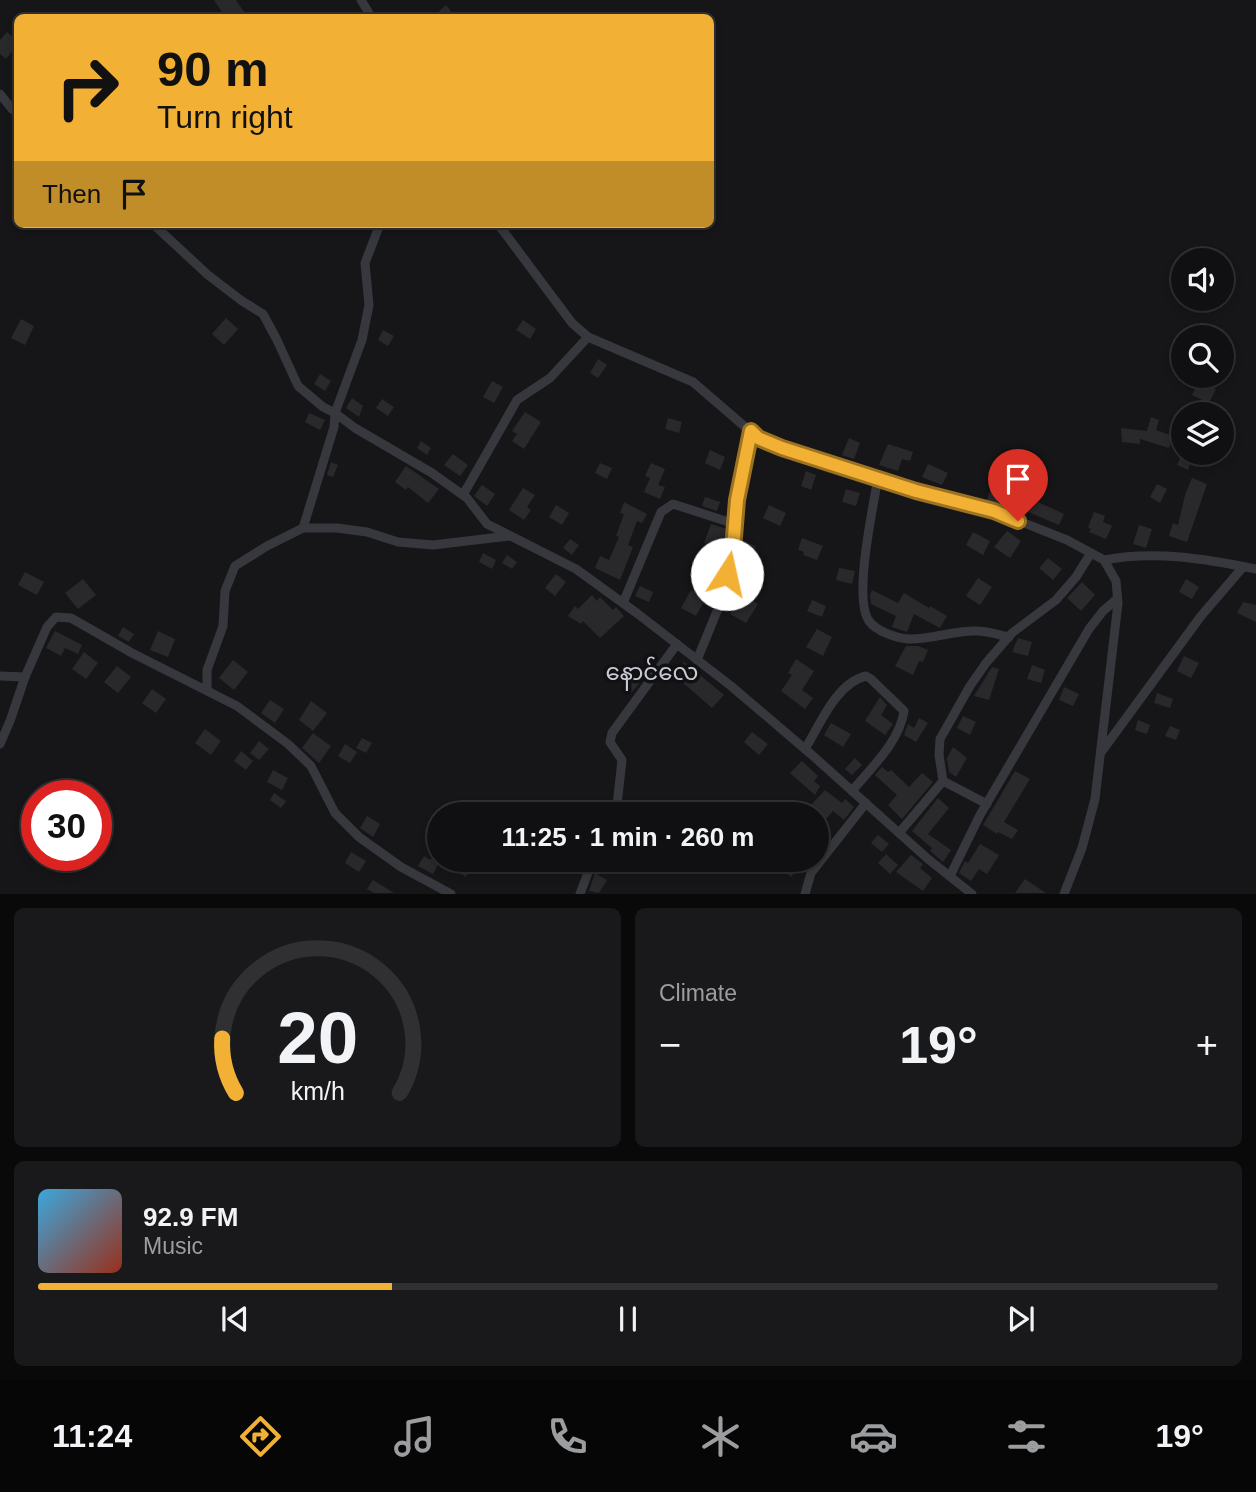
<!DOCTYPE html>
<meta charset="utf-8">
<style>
:root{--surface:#101012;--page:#19191b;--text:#f1f3f6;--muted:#9c9d9f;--line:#303032;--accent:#f2b134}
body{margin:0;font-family:Arial,"Noto Sans Myanmar",sans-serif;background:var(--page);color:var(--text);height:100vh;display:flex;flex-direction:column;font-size:26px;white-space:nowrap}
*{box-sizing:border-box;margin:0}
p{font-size:23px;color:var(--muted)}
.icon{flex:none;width:38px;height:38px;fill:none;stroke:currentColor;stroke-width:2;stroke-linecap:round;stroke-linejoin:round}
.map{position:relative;height:894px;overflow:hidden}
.panel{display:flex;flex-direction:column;gap:14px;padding:14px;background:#09090a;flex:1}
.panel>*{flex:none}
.top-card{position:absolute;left:14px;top:14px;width:700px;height:214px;border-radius:10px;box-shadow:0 4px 10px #0003,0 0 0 2px var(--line);background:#f2b134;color:#111;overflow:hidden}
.tools{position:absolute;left:1171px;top:248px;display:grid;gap:14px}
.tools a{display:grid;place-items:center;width:63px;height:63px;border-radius:50%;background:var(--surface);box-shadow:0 4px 10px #0003,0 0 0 2px var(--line);font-size:35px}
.speed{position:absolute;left:21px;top:780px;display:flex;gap:14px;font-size:35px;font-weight:700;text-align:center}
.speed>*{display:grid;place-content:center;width:91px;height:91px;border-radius:50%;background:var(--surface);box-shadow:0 4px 10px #0003,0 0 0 2px var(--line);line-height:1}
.speed .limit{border:10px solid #d22;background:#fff;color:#111}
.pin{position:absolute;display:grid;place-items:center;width:60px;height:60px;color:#fff;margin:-72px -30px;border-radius:50% 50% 50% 0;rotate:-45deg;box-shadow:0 0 7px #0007}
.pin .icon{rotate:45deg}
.me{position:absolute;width:77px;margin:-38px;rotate:10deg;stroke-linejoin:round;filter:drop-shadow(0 0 5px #0008)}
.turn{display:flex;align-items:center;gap:24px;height:147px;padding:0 28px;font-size:32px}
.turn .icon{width:91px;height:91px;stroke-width:2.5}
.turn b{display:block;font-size:49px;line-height:60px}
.then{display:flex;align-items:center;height:66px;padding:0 28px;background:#0003;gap:14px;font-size:26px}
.big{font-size:52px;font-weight:800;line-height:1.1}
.panel .widget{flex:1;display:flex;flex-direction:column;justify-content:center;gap:10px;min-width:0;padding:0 24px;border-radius:10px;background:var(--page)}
.panel .dial{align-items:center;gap:0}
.dial svg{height:182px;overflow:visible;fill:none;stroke:var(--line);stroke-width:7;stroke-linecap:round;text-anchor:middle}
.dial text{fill:var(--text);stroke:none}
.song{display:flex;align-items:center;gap:21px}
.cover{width:84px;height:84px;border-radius:10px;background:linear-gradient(135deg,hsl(200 70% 55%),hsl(10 70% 35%))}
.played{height:7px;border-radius:4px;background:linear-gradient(90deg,var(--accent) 30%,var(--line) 30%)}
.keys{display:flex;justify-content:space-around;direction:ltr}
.heat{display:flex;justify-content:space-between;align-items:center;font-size:38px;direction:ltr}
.panel .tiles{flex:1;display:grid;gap:14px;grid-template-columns:1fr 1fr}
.widget:last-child{grid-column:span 2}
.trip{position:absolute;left:427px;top:802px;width:402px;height:70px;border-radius:35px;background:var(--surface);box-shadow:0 4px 10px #0003,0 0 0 2px var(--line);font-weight:800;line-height:70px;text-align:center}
.menu{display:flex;height:112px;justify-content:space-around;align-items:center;background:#060607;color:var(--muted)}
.menu .icon{width:49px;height:49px}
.menu .selected{color:var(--accent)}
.menu b{font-size:32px;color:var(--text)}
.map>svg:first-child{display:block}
.building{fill:#29292c}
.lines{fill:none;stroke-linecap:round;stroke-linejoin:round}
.street{stroke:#37383d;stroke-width:9}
.route-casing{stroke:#9d7322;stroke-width:18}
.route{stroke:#f2b134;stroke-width:12}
.labels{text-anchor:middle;stroke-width:7;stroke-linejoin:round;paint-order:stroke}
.quarter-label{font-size:23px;fill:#c9ccd4;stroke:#111113}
</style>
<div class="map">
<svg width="1256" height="894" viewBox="0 0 1256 894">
<rect width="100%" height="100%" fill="#161618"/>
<g class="building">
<polygon points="214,0 236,0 248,18 226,18"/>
<polygon points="446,5 456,18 444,18 439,11"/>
<polygon points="7,32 18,41 18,44 6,59 0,54 0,40"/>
<polygon points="226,318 238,329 224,345 212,334"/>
<polygon points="21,319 34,326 25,345 11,338"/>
<polygon points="523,320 536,329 530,339 516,330"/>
<polygon points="383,330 394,336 388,346 378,340"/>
<polygon points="598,359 607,365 598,378 590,373"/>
<polygon points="320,374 331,381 325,391 314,384"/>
<polygon points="492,381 503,387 494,403 483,397"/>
<polygon points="1199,381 1216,389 1209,403 1192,395"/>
<polygon points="352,398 363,406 359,417 346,408"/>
<polygon points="382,399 394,407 388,416 376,408"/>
<polygon points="525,412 541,422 524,449 512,441 517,434 512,431"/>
<polygon points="309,413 325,420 320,430 305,422"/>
<polygon points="1151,417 1159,420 1156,430 1173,436 1169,448 1140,439 1140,444 1122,442 1121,428 1147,431"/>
<polygon points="668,418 682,422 679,433 665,429"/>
<polygon points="849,438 860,443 854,459 842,455"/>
<polygon points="421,441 431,448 427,455 417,448"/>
<polygon points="888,444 913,452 910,461 902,459 898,471 879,465"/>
<polygon points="710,450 725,457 720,470 705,463"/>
<polygon points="1182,453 1195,453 1188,470 1177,465"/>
<polygon points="453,454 468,465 460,476 444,465"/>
<polygon points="331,462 338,465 333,477 327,475"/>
<polygon points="600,463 612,468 607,479 595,473"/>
<polygon points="651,463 665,469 658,485 665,487 660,499 644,492 650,478 645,476"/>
<polygon points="928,464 948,473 942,485 922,477"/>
<polygon points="406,466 439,489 428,503 408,487 406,490 395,482"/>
<polygon points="806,471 816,475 811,490 801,486"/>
<polygon points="1192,478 1207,484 1187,542 1169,536 1173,523 1178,525 1185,495"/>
<polygon points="1157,484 1167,489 1160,503 1150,497"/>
<polygon points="482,485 495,494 487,506 474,496"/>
<polygon points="992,486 1007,492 1001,506 986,502"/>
<polygon points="523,488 535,495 527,507 531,510 524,520 509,510"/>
<polygon points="846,489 860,493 856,506 842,502"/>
<polygon points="705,497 720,502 717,511 702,506"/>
<polygon points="1027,497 1064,514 1059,525 1021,509"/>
<polygon points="624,502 647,514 642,523 637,521 628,545 633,547 620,580 595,568 600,556 609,560 619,537 616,536 624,514 620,513"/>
<polygon points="556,505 569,513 562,525 549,517"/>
<polygon points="769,505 786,513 780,526 763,518"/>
<polygon points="1094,512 1105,516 1103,522 1112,526 1106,539 1089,532 1091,529 1088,527"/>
<polygon points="711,524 727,529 720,549 704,543"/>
<polygon points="1139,525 1152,529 1146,548 1133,544"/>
<polygon points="1007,531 1021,541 1010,558 994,547"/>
<polygon points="973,532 990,541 983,555 966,545"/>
<polygon points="802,538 823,546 817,560 803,555 804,552 798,550"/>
<polygon points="570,539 579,545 572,555 563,548"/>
<polygon points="741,540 756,546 751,559 739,554"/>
<polygon points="483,553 496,560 492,569 479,562"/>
<polygon points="507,555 517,562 512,569 502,563"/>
<polygon points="1048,558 1062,569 1053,580 1039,568"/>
<polygon points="839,568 855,571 852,584 836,580"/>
<polygon points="25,572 44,582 37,595 18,585"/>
<polygon points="556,574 566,582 555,596 545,588"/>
<polygon points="978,578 992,587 980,605 966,596"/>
<polygon points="83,579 96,595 78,609 65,593"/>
<polygon points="1186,579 1199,587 1192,599 1179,592"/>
<polygon points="1082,582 1095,595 1081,611 1067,598"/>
<polygon points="640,586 653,592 649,602 635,596"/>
<polygon points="691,590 706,598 696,616 681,608"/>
<polygon points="872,590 898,603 904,593 929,608 930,606 947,616 940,628 914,614 907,632 892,627 896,616 871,604 870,595"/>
<polygon points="741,593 758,604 746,623 730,614"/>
<polygon points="592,595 597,601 600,597 613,610 616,607 624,616 600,638 583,621 581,624 568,616 575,606 578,609"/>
<polygon points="812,600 826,606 822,617 807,611"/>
<polygon points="1243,602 1256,605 1256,622 1237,613"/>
<polygon points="123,627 134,634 129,642 118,636"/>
<polygon points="817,629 832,637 823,656 806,647"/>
<polygon points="55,631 82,645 78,654 65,648 61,656 46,648"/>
<polygon points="158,631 175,639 168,657 150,650"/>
<polygon points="1018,638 1032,642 1028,656 1012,652"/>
<polygon points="906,646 918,646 928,650 923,662 919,661 913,675 895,666"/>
<polygon points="84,652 98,663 86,679 72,669"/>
<polygon points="1184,656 1199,663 1191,678 1177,671"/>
<polygon points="796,659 814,671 802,690 813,698 805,709 781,691 792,675 788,673"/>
<polygon points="233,660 248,672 234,690 219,678"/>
<polygon points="684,662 724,695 712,708 673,674"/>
<polygon points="1032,665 1045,670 1041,683 1027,679"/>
<polygon points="117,666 131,677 118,693 104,682"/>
<polygon points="992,667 999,669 989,700 974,696"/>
<polygon points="632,674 640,683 631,693 622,684"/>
<polygon points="1064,687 1079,694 1073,706 1059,700"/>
<polygon points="152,689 166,699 156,713 142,703"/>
<polygon points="1157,693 1173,699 1170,708 1154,703"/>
<polygon points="880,697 887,705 881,715 893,724 885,735 865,721"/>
<polygon points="270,700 284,709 275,723 261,713"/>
<polygon points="311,701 327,713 313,731 299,720"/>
<polygon points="963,716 976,722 970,735 957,728"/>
<polygon points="919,718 928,723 916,742 904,735 908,724 914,728"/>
<polygon points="1138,720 1150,725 1147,734 1135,730"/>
<polygon points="831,723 851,734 843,747 824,735"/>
<polygon points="1170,726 1180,730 1176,740 1165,736"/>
<polygon points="205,729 221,741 211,755 195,743"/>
<polygon points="752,732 768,744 759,755 744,742"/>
<polygon points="313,733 331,746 319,763 302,748"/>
<polygon points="362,738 372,743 366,753 356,748"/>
<polygon points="259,741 269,749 259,760 250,753"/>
<polygon points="345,744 357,752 350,763 338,756"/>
<polygon points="953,747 967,758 956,777 949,772 947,758"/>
<polygon points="241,751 253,761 246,770 234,761"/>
<polygon points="855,758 862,765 852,775 845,769"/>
<polygon points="802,761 818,776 814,781 820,786 815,795 790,773"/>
<polygon points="882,767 888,772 891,770 909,787 922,773 933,782 902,819 888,805 897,795 875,775"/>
<polygon points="273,770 288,778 282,790 267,782"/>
<polygon points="1015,771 1030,779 1004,822 1018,830 1012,839 998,832 997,834 983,825"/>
<polygon points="825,790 842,803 845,799 854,807 844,820 833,811 824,821 808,808"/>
<polygon points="274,793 286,801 281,808 270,800"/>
<polygon points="938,798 949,808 928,834 951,850 943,862 930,851 932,848 912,831"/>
<polygon points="367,816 380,824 373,837 360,828"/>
<polygon points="878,835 889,844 882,852 871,843"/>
<polygon points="980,844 999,855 987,874 979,869 971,881 959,873 965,861 968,863"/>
<polygon points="351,852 366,861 359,872 345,863"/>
<polygon points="886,854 898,865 890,874 878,863"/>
<polygon points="911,855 923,864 920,868 932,878 923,891 896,872"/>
<polygon points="424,856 429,859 477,859 466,877 440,861 433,874 418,866"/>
<polygon points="784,859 806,859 791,877 780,868 786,860"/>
<polygon points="595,873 607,880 599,893 589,891"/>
<polygon points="1025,879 1046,893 1015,893"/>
<polygon points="373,880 394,893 374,893 367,889"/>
</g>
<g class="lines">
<g class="street">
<polyline points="361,0 372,18"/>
<polyline points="0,94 12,109 18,113"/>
<polyline points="153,224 208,275 242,301 263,314 277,340 298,386 323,407 335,413 334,427 303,528 267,546 235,566 225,591 223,626 207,670 207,689"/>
<polyline points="380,224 365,263 369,305 362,340 335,413 355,428 432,473 467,498 487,524 576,569 638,614 731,686 812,755 928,859 972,894"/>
<polyline points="498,224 572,323 588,337 693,382 758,438 916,491 994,511 1067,540 1104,560 1116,581 1118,603 1095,799 1082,848 1064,894"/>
<path d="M878,478C873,507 853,599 869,621C876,631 896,638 908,639C931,640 954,630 977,631C988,631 999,635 1009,637"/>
<polyline points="463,495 517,400 550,378 588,337"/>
<polyline points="303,528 337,528 367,532 398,542 433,545 509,536"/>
<path d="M1104,560C1155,550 1206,559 1256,569"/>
<polyline points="623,603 661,512 673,504 735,524"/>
<polyline points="697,660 722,599 733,549 737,500 751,431"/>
<polyline points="0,676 25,677 47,627 56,617 71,618 132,653 237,706 288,744 311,766 335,813 359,837 401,867 451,894"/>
<polyline points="0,744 10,721 25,677"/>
<path d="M805,749C820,725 836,683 866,676L871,679L904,711C900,741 871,768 852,791"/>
<polyline points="1102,751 1201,616 1243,567"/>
<polyline points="943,781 987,804"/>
<polyline points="616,814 622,760 610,742 612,733 677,644"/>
<polyline points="899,833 943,781 939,755 940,739 970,686 986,663 1012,633 1056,600 1076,577 1091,553"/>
<polyline points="950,876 980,815 1089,629 1103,611 1117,599"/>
<polyline points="580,894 593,859"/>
<polyline points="805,894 811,873 866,803"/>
</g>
</g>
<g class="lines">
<g class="route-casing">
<polyline id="route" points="727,574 733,549 737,500 751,431 758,438 782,448 916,491 994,511 1018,521"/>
</g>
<use href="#route" class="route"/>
</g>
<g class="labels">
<g class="quarter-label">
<text x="652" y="680">နောင်လေ</text>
</g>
</g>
</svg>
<div class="tools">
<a><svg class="icon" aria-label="sound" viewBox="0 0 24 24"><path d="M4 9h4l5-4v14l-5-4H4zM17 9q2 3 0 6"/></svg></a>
<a><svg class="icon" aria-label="search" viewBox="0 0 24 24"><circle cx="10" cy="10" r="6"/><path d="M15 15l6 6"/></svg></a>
<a><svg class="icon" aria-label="layers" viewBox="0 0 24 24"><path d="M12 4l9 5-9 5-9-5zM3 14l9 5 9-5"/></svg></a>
</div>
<div class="speed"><div class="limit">30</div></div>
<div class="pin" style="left:1018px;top:521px;background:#d93025"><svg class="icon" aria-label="arrive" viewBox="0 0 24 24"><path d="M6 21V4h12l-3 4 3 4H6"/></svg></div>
<svg class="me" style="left:727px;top:574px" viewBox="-20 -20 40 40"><circle r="19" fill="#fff"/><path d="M0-13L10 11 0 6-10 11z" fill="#f2b134"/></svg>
<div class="trip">11:25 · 1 min · 260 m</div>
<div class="top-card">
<div class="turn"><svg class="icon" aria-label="right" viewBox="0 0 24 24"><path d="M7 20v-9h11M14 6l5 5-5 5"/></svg><div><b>90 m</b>Turn right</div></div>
<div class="then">Then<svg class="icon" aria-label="arrive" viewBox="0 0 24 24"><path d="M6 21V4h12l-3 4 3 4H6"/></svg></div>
</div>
</div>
<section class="panel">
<div class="tiles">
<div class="widget dial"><svg viewBox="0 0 100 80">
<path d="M14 69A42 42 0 1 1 86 69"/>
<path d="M14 69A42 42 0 0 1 8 45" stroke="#f2b134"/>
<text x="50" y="56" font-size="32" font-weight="700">20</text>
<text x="50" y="72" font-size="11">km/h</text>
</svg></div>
<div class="widget"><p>Climate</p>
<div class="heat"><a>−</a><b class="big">19°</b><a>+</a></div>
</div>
<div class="widget">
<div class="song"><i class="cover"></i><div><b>92.9 FM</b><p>Music</p></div></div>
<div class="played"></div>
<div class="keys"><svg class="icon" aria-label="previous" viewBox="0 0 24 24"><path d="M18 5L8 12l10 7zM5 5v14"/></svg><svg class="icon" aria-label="pause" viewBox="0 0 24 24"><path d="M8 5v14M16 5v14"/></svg><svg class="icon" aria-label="next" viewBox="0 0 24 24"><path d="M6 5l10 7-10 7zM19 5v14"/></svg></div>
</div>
</div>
</section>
<nav class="menu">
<b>11:24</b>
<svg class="icon selected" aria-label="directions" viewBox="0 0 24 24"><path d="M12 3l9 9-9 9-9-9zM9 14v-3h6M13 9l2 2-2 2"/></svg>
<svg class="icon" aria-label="music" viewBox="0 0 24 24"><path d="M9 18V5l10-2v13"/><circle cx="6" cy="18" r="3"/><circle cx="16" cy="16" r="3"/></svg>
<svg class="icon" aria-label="phone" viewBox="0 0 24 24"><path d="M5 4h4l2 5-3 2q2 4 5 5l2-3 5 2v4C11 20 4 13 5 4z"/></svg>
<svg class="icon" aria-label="climate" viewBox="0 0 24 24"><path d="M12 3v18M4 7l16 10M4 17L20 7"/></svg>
<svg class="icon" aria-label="car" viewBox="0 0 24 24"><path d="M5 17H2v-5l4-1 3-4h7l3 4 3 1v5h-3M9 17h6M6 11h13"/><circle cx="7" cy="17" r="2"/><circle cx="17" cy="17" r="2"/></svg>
<svg class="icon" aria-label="filters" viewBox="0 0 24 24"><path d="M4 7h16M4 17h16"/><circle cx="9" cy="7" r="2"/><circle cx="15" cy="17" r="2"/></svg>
<b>19°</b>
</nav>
